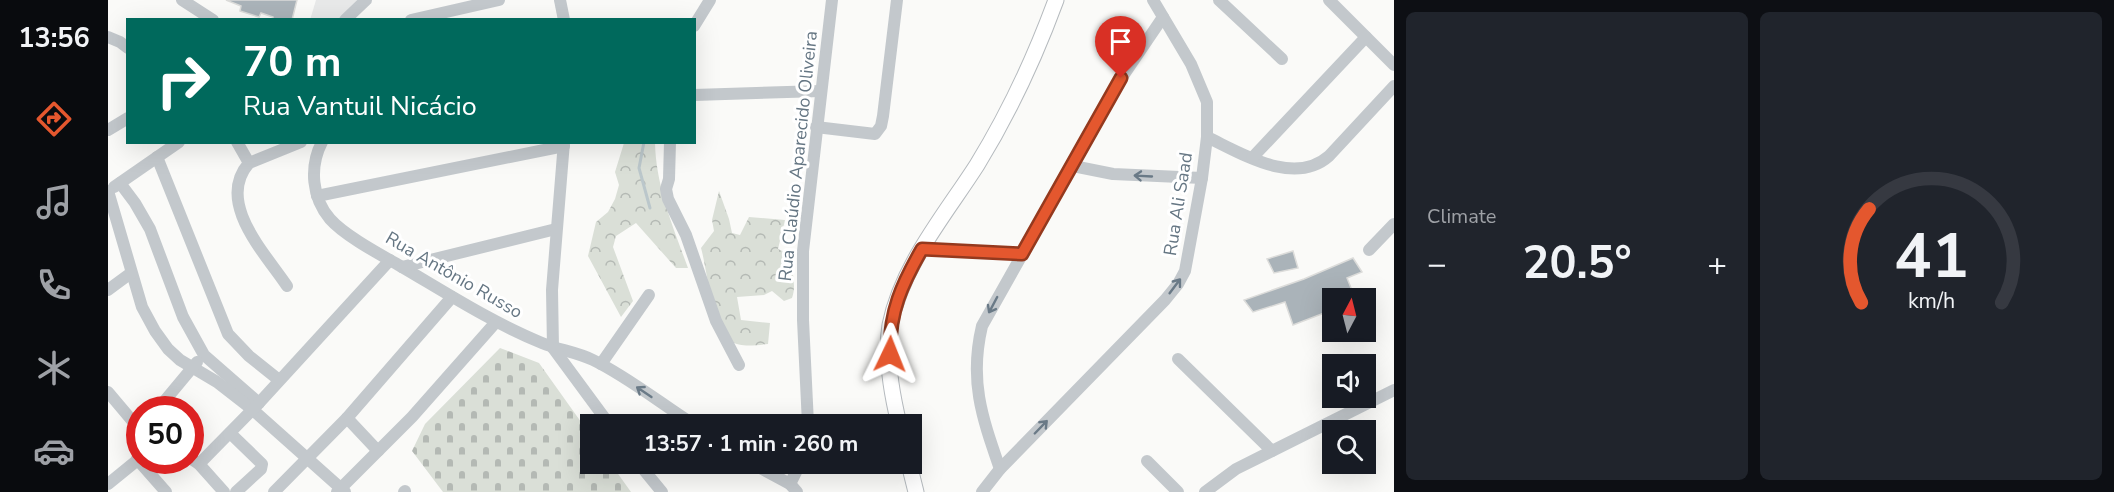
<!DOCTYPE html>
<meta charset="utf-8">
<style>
:root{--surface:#171b24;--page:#20242c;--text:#f1f3f6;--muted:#9ea1a6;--line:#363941;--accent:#e4572e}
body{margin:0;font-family:"Nunito Sans",sans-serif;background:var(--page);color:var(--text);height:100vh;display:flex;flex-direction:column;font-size:22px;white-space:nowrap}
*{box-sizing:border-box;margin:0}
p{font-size:20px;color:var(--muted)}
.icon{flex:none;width:33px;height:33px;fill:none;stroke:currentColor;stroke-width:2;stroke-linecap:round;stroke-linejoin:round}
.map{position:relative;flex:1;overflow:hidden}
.drawer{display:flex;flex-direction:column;gap:12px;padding:12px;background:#0d0f14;width:720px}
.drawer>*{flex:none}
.banner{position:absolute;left:18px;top:18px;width:570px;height:126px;border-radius:0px;box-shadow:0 6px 24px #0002;background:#00695c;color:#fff;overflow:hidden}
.needle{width:39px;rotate:7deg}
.controls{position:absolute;left:1214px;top:288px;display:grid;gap:12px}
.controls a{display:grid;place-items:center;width:54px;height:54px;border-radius:0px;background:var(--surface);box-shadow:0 6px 24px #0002;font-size:30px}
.speed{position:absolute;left:18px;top:396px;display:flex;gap:12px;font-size:30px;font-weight:700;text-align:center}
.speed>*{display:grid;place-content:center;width:78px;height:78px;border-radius:50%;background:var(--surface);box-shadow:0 6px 24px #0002;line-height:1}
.speed .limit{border:9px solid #d22;background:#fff;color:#111}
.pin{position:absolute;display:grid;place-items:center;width:51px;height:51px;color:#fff;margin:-62px -26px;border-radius:50% 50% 50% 0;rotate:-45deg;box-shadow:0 0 6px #0007}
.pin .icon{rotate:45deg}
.me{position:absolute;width:66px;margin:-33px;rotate:2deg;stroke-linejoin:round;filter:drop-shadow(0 0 4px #0008)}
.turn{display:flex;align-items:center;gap:21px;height:126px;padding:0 18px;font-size:27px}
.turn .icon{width:78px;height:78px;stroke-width:2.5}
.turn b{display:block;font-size:42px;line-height:51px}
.big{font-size:45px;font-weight:700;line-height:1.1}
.drawer .card{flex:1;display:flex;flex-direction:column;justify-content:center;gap:9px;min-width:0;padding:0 21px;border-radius:9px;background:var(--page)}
.drawer .dial{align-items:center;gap:0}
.dial svg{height:156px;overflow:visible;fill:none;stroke:var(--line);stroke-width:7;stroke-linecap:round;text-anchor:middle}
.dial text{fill:var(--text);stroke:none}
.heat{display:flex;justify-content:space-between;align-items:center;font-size:33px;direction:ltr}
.drawer .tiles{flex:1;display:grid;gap:12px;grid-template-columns:repeat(2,1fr)}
.trip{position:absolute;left:472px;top:414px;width:342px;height:60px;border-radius:0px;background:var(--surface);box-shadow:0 6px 24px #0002;font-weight:700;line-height:60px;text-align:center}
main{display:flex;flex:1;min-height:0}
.tab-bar{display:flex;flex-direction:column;width:108px;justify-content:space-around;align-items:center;background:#090b0e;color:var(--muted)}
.tab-bar .icon{width:42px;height:42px}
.tab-bar .active{color:var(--accent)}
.tab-bar b{font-size:27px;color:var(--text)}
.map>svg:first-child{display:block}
.built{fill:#e8e9e9}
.forest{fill:url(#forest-crowns)}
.cemetery{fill:url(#cemetery-stones)}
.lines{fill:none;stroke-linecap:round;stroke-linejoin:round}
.stream{stroke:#bbc7cb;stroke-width:3}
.building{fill:#aab3b9;stroke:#dcdcda;stroke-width:1.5}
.major-casing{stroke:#b5babe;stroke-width:17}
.minor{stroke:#c3c8cc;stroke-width:12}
.major{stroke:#fff;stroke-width:15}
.oneway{stroke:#6a7a87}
.route-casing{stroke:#94391e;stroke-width:15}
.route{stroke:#e4572e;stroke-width:10}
.labels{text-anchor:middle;stroke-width:6;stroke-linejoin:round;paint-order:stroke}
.street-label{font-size:18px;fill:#657683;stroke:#fff}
</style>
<main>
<nav class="tab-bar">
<b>13:56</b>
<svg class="icon active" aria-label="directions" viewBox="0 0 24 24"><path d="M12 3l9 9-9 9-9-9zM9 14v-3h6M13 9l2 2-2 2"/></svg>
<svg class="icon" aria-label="music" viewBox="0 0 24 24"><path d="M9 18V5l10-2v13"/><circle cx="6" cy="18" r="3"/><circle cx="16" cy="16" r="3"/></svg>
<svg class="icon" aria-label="phone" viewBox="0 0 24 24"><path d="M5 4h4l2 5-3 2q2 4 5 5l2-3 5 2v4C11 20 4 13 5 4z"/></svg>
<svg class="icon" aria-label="climate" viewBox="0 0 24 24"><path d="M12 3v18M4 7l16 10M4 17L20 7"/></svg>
<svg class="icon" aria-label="car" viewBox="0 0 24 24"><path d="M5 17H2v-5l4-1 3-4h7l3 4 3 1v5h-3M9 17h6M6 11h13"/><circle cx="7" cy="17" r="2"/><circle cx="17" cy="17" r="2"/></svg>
</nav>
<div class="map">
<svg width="1286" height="492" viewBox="0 0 1286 492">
<defs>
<pattern id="forest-crowns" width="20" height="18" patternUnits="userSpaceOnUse" patternTransform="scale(1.5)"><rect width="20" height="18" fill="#dadfd7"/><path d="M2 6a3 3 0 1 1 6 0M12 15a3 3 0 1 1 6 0" fill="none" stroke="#b4b9b4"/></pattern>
<pattern id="cemetery-stones" width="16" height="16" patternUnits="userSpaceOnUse" patternTransform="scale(1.5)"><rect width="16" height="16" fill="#dadfd7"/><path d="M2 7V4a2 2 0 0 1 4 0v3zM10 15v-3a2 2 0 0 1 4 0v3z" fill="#b4b9b4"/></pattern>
</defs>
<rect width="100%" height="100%" fill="#fafaf8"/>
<polygon class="built" points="208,0 251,0 231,19 202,20"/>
<g class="forest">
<path d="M516,143H547C548,186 565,227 580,268H568L528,223L508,236L505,247L525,301L513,317L480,256L488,222L500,212L507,199L511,185L507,172Z"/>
<path d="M611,191L621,219L624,233L632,235L641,217L677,220L670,249L683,255C683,270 689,285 684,298L676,301L664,291L656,295L629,297L633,320L662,323L660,344C649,345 632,348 623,341C603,324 600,273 593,248L606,231L604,220Z"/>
</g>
<polygon class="cemetery" points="392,348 431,363 483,436 483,464 503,464 523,492 335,492 304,451 317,424"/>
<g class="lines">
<polyline class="stream" points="536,142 531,168 542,208"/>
</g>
<g class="building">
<polygon points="118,0 189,0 184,20 165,20 165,17 153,13 151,17 132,11 133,6"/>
<polygon points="1185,251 1190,268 1166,273 1159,259"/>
<polygon points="1245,258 1254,272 1239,278 1247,298 1224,298 1224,310 1185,325 1177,302 1145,312 1136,300 1196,279"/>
</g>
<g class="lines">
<g class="major-casing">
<g id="major">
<path d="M791,424C784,395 777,355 782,325C794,265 837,215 869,165C901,113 927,57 948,0"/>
<polyline points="801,464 808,492"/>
</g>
</g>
<g class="minor">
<polyline points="74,0 105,20"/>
<polyline points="452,0 456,20"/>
<polyline points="1111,0 1174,59"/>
<polyline points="1221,0 1286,65"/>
<polyline points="237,20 258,0"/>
<polyline points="303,20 391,0"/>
<polyline points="586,26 602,0"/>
<polyline points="0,37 12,42 20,48"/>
<polyline points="586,95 713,91"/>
<polyline points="708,127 767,134 773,126 775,116 789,0"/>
<polyline points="0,130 20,118"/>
<path d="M1099,137C1133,153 1186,187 1221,156L1286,86"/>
<polyline points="129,142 141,163"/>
<path d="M214,142C201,167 204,198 222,219C237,236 273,255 294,267C340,294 385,323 434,343C451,350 469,352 485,360C520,377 552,403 585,424"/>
<polyline points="562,142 561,179 558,189 560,199 578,235 608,321 631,365"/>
<polyline points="49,157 120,334 141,356 171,380"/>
<polyline points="1144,158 1258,37"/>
<polyline points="965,166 1005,174 1094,178"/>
<polyline points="12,183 27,203 42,229 75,317 96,355 151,403"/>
<polyline points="6,187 71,142"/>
<polyline points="0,191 34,307 47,331 60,349 72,360 109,382 145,410 237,492"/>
<polyline points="209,196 456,146"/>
<polyline points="814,249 914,254"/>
<polyline points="1261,250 1286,224"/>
<polyline points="294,267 448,229"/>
<path d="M179,286C157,253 107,202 141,163L193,142"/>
<polyline points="0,290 23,273"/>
<polyline points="445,348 444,290 456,142"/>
<polyline points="445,348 501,424"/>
<polyline points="1070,359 1164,451"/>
<polyline points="493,364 541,295"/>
<polyline points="0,392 32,430"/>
<polyline points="49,410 89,362"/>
<polyline points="700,424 695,320 695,251 724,0"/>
<polyline points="122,433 154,464 153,469 128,492"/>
<polyline points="270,451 239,418 344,297"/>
<polyline points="82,458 91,464 116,492"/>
<polyline points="29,459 58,492"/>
<polyline points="1039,461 1070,492"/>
<polyline points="91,464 151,403 282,260"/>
<polyline points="531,464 554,492"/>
<polyline points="645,464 682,484 689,492"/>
<path d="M892,469C874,417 861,381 874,326L1013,79L1055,17"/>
<polyline points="0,484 32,458"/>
<polyline points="682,484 692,464"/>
<polyline points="166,492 239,418"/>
<polyline points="229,492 304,417 388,322"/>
<polyline points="296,492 297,491"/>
<polyline points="874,492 892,469 1057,300 1070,284 1077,271 1094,178 1099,137 1099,102 1083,64 1045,0"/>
<polyline points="1097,492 1128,469 1286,390"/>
</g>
<use href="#major" class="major"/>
</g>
<defs><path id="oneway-shaft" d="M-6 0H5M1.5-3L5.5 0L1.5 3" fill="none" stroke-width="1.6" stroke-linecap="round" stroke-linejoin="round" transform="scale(1.5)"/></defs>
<g class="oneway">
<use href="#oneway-shaft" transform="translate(1035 176) rotate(-177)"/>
<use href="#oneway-shaft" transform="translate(1067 286) rotate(-53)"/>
<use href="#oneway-shaft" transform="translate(885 305) rotate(118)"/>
<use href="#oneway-shaft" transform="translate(536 392) rotate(-146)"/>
<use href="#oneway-shaft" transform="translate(933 427) rotate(-46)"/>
</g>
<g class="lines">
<g class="route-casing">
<path id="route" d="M782,354C781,312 794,284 814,249L914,254L1013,78"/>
</g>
<use href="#route" class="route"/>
</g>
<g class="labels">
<g class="street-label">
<text transform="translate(690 156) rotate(-84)" y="6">Rua Claúdio Aparecido Oliveira</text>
<text transform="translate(1070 204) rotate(-81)" y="6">Rua Ali Saad</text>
<text transform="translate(346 275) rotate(30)" y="6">Rua Antônio Russo</text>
</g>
</g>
</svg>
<div class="controls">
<a><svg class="needle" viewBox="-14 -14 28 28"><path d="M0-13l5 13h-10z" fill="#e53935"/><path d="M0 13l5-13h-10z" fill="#9ea1a6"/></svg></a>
<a><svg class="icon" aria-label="sound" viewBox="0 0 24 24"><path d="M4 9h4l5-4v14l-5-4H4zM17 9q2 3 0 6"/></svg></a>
<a><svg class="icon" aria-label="search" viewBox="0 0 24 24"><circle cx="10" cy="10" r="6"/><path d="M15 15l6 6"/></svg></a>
</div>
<div class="speed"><div class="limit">50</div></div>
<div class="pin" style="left:1013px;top:78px;background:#d93025"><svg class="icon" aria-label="arrive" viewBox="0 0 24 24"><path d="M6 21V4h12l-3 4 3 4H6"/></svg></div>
<svg class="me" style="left:782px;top:354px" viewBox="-20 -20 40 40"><path d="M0-17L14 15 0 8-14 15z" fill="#e4572e" stroke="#fff" stroke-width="4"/></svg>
<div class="trip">13:57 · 1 min · 260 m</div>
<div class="banner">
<div class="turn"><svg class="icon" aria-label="right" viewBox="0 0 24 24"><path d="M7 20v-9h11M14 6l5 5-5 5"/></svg><div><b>70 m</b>Rua Vantuil Nicácio</div></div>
</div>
</div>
<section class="drawer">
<div class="tiles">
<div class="card"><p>Climate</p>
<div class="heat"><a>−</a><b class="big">20.5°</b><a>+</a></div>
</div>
<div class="card dial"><svg viewBox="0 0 100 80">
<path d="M14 69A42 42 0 1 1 86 69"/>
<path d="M14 69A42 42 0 0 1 18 21" stroke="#e4572e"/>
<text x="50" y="56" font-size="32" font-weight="700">41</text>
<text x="50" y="72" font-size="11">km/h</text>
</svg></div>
</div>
</section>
</main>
